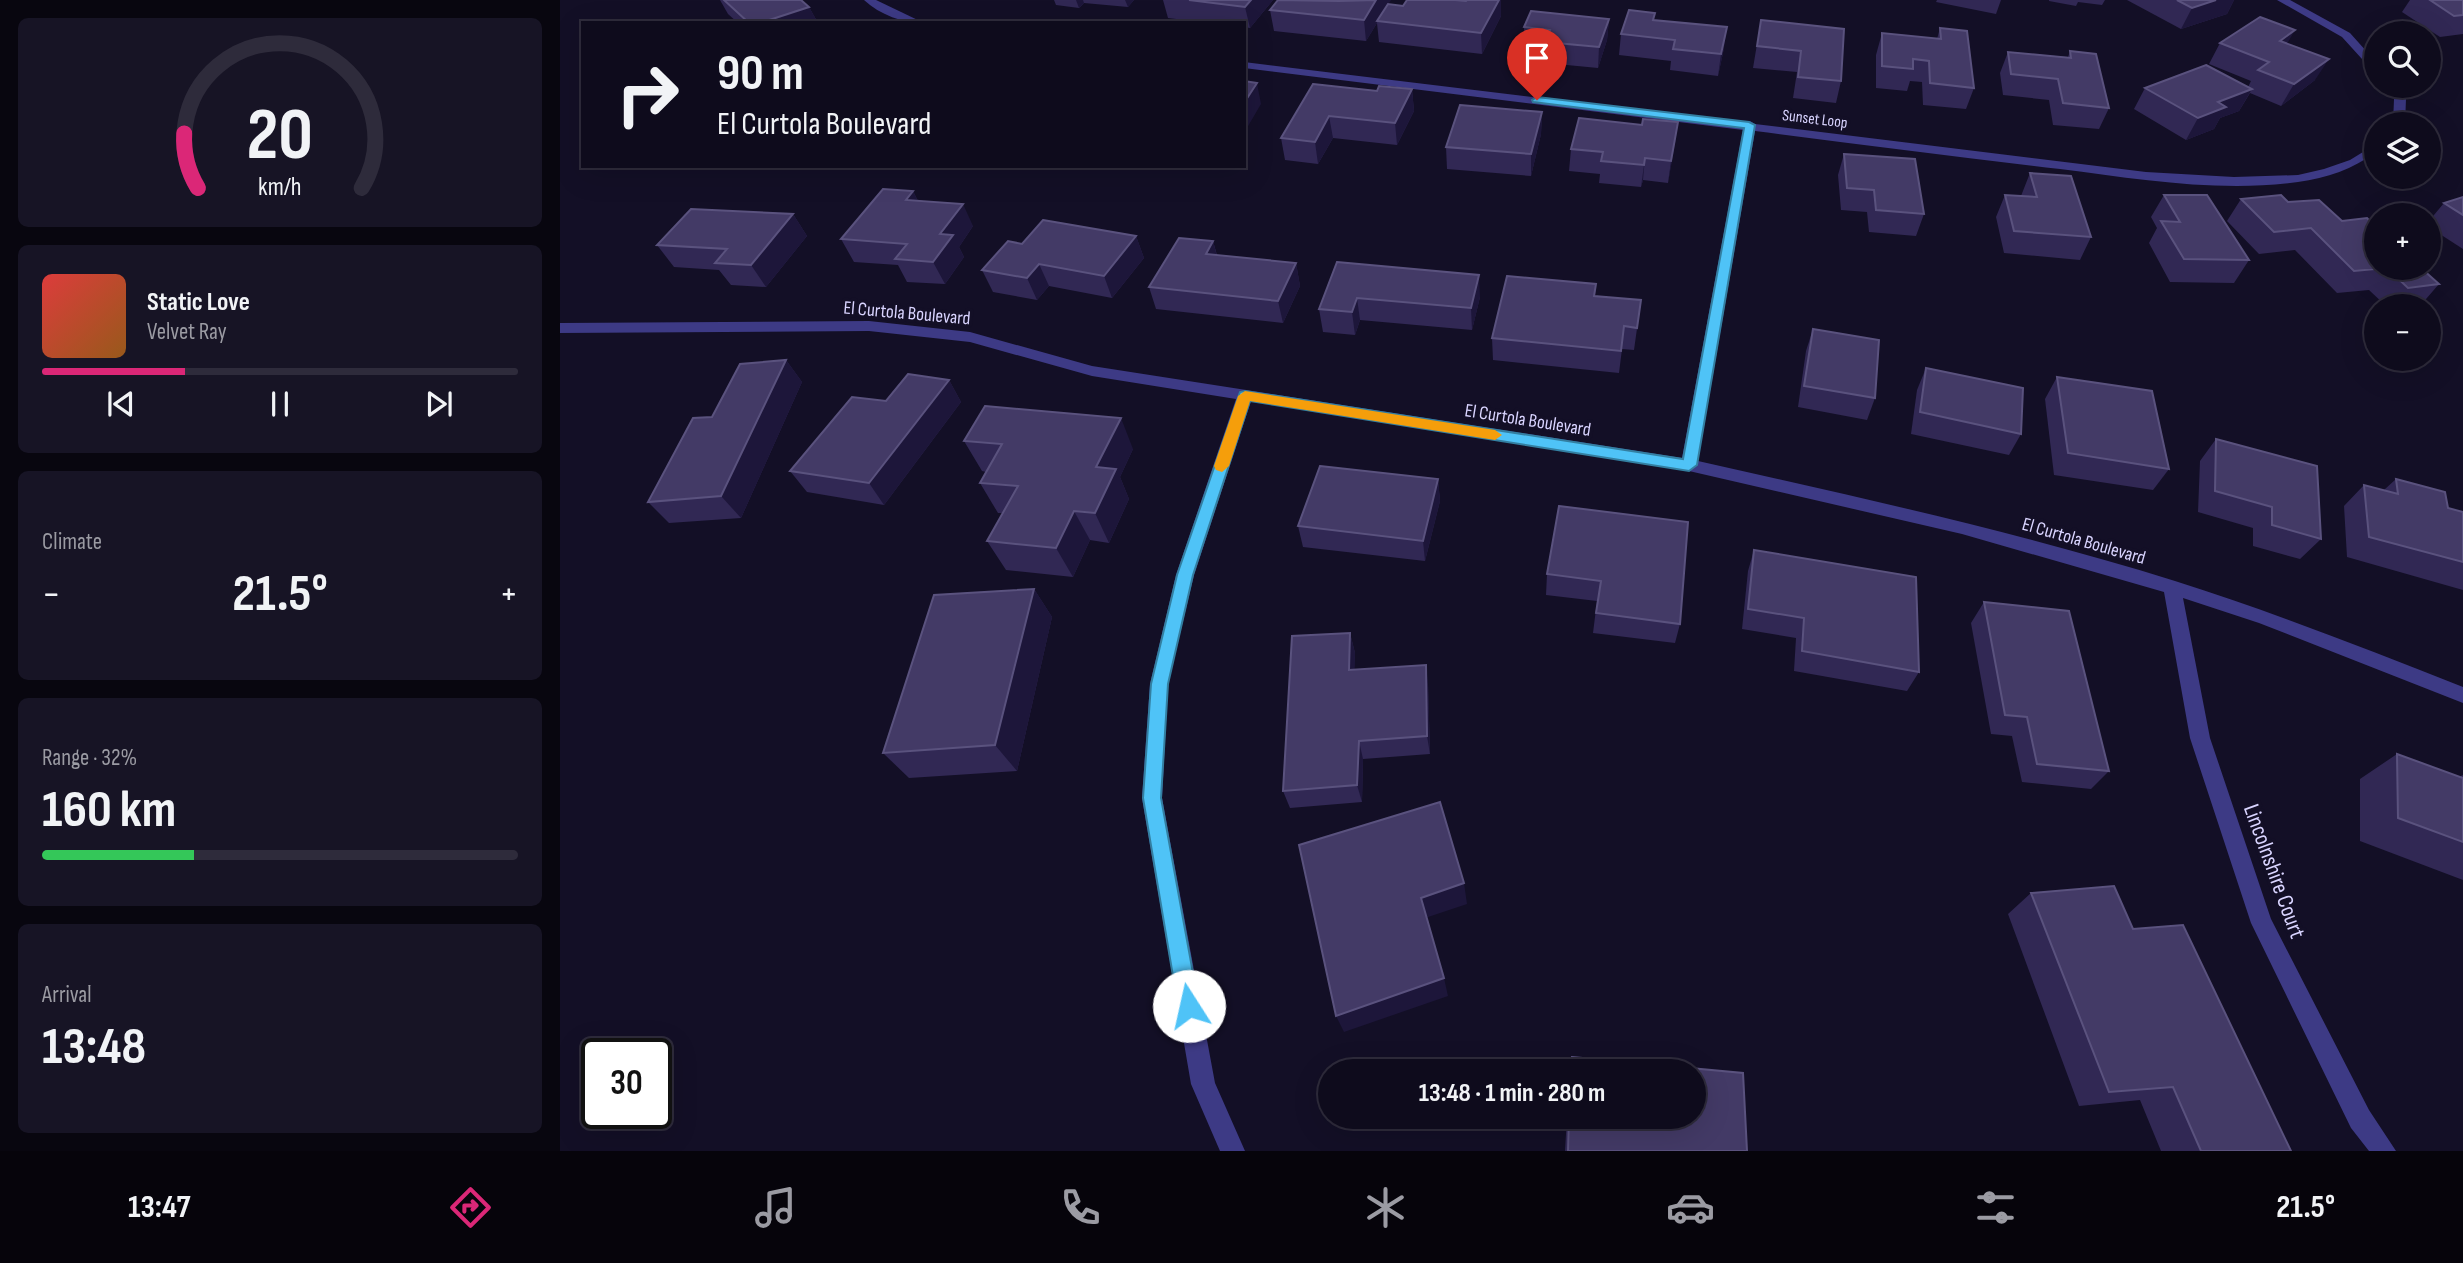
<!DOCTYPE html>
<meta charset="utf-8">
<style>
:root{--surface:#0e0b1c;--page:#171425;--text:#f1f3f6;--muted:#9b9ba3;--line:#2e2b3b;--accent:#db2777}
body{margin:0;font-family:"Sofia Sans Condensed",sans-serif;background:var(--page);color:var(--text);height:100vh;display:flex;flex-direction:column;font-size:26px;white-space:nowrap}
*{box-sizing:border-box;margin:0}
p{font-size:23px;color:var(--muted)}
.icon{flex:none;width:38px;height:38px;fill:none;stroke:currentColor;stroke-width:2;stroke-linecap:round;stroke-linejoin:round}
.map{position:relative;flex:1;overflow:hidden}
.side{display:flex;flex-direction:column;gap:18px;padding:18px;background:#08060f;width:560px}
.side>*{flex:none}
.top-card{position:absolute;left:21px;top:21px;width:665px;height:147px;border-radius:0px;box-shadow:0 7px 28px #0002,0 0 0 2px var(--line);background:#0e0b1c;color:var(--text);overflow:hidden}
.buttons{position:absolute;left:1804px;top:21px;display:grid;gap:14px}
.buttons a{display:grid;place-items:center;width:77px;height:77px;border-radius:50%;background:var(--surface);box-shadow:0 7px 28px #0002,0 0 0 2px var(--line);font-size:35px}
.speed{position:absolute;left:21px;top:1038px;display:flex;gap:14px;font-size:35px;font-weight:700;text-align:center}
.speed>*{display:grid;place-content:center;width:91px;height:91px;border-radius:50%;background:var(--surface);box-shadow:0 7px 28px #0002,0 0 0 2px var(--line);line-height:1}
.speed .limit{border:4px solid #111;border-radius:10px;background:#fff;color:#111}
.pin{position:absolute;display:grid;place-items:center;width:60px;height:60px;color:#fff;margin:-72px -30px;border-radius:50% 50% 50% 0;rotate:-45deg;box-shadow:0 0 7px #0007}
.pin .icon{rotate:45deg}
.me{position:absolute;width:77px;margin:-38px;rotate:350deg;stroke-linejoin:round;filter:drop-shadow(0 0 5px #0008)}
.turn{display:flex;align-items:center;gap:24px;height:147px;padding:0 21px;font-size:32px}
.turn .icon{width:91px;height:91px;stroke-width:2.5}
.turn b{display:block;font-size:49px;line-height:60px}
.big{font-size:52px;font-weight:700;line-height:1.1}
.side .tile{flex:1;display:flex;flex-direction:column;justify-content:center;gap:10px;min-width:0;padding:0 24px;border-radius:10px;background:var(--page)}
.side .dial{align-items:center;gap:0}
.dial svg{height:182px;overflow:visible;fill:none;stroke:var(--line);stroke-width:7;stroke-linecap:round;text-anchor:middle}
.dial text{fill:var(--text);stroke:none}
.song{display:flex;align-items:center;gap:21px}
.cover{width:84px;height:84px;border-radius:10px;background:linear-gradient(135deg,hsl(0 70% 55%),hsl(30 70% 35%))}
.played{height:7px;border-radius:4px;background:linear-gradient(90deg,var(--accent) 30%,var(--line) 30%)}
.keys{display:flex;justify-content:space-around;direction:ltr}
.heat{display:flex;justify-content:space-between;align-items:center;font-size:38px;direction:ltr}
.charge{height:10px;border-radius:5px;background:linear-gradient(90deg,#34c759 32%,var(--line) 0)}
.trip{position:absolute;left:758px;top:1059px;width:388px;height:70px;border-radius:35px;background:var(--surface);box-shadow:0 7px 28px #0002,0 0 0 2px var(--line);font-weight:700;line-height:70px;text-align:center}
.menu{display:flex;height:112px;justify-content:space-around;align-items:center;background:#06040b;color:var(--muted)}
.menu .icon{width:49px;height:49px}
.menu .on{color:var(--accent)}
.menu b{font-size:32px;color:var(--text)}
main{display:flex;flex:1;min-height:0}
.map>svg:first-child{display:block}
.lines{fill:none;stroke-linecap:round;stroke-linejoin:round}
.street{fill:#3d3a85;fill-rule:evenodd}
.wall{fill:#312854}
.shaded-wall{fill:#1d163a}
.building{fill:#433a66;stroke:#5a527e;stroke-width:2}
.route{fill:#4fc3f7;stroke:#337fa1;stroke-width:2}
.slow{fill:#f59e0b}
.labels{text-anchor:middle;stroke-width:7;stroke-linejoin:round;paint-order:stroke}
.far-street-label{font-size:16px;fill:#d9d4ff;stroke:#130f26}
.street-label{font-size:19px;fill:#d9d4ff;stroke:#130f26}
.near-street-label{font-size:23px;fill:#d9d4ff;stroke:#130f26}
</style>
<main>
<section class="side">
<div class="tile dial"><svg viewBox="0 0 100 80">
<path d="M14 69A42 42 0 1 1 86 69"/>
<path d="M14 69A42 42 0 0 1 8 45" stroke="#db2777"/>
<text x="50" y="56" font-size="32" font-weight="700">20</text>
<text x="50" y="72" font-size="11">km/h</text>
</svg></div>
<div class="tile">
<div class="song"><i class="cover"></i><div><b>Static Love</b><p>Velvet Ray</p></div></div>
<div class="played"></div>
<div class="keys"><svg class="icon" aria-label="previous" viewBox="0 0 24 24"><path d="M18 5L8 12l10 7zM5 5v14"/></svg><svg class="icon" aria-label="pause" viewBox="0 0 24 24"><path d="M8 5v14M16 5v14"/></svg><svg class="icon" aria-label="next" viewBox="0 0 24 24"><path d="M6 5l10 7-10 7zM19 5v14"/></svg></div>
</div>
<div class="tile"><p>Climate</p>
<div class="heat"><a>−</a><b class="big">21.5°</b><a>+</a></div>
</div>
<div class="tile"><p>Range · 32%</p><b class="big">160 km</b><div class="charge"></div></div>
<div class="tile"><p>Arrival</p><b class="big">13:48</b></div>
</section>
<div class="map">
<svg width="1903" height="1151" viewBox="0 0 1903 1151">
<rect width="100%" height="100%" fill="#130f26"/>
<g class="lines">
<g class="street">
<path d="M304,0H316L364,23C343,23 320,15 304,0Z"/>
<polygon points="1717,0 1730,0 1790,33 1816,62 1816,71 1812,70 1782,37"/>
<path d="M684,62L1185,123L1190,121L1195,124L1586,172L1674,177L1738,175L1764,169L1790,160L1816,144V152C1793,169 1767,178 1738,182C1660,193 1578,179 1500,169C1398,157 1297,144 1195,131L1138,461C1298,497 1458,532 1615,581C1713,612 1807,649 1903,687V703L1699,623L1623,598L1650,738L1711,919L1809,1110L1836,1151H1809L1791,1128L1691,923L1630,738L1604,592L1402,534L1129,471L691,401L634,575L608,684L602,798L655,1083L685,1151H660L631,1084L582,798L590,684L616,575L676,399L532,376L410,342L309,331L0,333V323L309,321L410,332L532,366L1122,458L1183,130L684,68Z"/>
<polygon points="1825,86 1836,86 1846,99 1845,124 1833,124 1834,99"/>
</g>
</g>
<g class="wall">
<polygon points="160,0 241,0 249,7 258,23 178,23 168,14"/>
<polygon points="494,0 574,0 568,7 524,3 519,8 496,5"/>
<polygon points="603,0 713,0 690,28 684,27 684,23 649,23 608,18"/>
<polygon points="907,0 941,0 941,16 922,54 819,42 817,23 806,41 714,31 710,10 777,1 843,6 906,1"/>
<polygon points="1377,0 1441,0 1436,14 1376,2"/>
<polygon points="1489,0 1545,0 1542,5 1518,2 1516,6 1489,1"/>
<polygon points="1567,0 1674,0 1667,14 1621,29"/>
<polygon points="1850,0 1903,0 1903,34 1880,37 1842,12"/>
<polygon points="1049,19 1047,40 1038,68 986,63 986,51 964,48 964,27"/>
<polygon points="1095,20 1164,48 1158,76 1110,70 1111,61 1059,55 1061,34"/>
<polygon points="1201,20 1281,81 1276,103 1233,98 1237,72 1193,68"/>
<polygon points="1380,28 1414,88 1406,109 1363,105 1362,82 1350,81 1347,91 1316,88 1316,55 1322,33 1377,39"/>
<polygon points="1660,43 1728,44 1755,80 1721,106 1690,93 1679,111 1660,118 1654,129 1626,140 1574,109 1585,88 1688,87 1691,81 1649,64"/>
<polygon points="1510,51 1549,108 1539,129 1493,125 1489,100 1443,95 1440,73 1448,52 1508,57"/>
<polygon points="852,89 854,111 837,145 773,138 758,164 725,160 721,138 817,91"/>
<polygon points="982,112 981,134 971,176 887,169 886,147"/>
<polygon points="1118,122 1108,183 1083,180 1081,187 1039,183 1040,174 1009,171 1011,149 1082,125"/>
<polygon points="1284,154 1364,214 1356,236 1309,232 1307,212 1281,210 1278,175"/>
<polygon points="1470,173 1531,237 1520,260 1444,253 1436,217 1445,195 1461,196"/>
<polygon points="353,191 358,201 413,226 399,247 404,257 385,284 347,282 338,265 294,262 281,239"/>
<polygon points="1604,195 1689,260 1674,283 1610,282 1589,243 1597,228 1591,217"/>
<polygon points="1903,197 1903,249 1869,227 1869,221 1884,203"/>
<polygon points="1681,199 1728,202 1782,221 1861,268 1879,284 1860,306 1826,306 1809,290 1777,293 1735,250 1699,254 1667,221"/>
<polygon points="233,214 247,236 206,287 171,285 159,270 114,267 97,245"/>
<polygon points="576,236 584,258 552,298 489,286 477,300 433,292 422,270 462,244"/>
<polygon points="653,241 657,255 736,263 740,286 723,323 596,309 589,287"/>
<polygon points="777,262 920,297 912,330 800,320 795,335 763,332 759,309"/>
<polygon points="1036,284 1035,296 1081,300 1074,350 1062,349 1059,373 933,360 932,338"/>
<polygon points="1253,329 1315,398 1307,420 1238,407 1246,351"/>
<polygon points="226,360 242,382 181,518 109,523 88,502 152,417"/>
<polygon points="1366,368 1461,434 1449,455 1351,434 1357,390"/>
<polygon points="1497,377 1609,469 1593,490 1494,475 1485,399"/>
<polygon points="389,380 401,402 324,505 247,492 230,471"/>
<polygon points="1656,439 1761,539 1740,559 1693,546 1693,528 1638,512 1640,461"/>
<polygon points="404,441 573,449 560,477 569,499 549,543 530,540 513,577 446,570 427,541 443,513 438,513 420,483 426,472 422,471"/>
<polygon points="878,479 880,501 865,561 743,547 738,526"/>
<polygon points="1836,479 1888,508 1903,512 1903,590 1787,557 1784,506 1804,485 1824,490"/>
<polygon points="999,506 1120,624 1115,643 1033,633 1037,601 986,595 987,574"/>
<polygon points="1194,550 1359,672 1347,691 1234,671 1236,638 1182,629 1188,571"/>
<polygon points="474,589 492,617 457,771 349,778 323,753"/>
<polygon points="1424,602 1549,771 1531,789 1462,782 1452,736 1431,734 1411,623"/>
<polygon points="790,633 795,653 794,670 868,684 870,754 803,759 802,802 730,808 723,791"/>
<polygon points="1837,754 1899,777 1903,775 1903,880 1800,841 1800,779"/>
<polygon points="1471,893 1573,929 1731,1151 1601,1151 1580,1100 1519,1106 1448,914"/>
<polygon points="1012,1057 1183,1073 1187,1151 1005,1151 1007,1116 1134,1116 1134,1071 1009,1071"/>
</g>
<g class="shaded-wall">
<polygon points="516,0 523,0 524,3 519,8"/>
<polygon points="565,0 574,0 568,7"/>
<polygon points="691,0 713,0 690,28 685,7"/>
<polygon points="816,0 831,0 818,21 817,21 817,23 806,41 804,20"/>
<polygon points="939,0 941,0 941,16 922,54 921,33"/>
<polygon points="1656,0 1674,0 1667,14 1621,29 1632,8"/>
<polygon points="249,7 258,23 200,23"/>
<polygon points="1049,19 1047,40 1038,68 1039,47"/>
<polygon points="1167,27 1164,48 1158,76 1161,54"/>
<polygon points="1735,30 1723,51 1708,62 1720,41"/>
<polygon points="1769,59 1755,80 1721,106 1734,84"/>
<polygon points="697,83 701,104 684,133 684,103"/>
<polygon points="852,89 854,111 837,145 835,123"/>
<polygon points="1692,89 1679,111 1660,118 1654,129 1626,140 1638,118 1658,102"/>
<polygon points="982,112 981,134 971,176 971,154"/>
<polygon points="769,116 773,138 758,164 755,142"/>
<polygon points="1118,122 1115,144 1108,183 1111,161"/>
<polygon points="1085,158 1083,180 1081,187 1084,165"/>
<polygon points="353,191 364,213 346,200"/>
<polygon points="403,204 413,226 399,247 404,257 385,284 373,262 380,234"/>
<polygon points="233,214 247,236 206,287 191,265"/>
<polygon points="576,236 584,258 552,298 544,276"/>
<polygon points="653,241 659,264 646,254"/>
<polygon points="736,263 740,286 723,323 718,301"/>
<polygon points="479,264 489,286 477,300 467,278"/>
<polygon points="919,275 920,297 912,330 911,308"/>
<polygon points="797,298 800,320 795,335 792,312"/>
<polygon points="226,360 242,382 181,518 161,496"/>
<polygon points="389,380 401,402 324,505 309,483"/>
<polygon points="561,418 573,449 560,477 569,499 549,543 535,513 536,467"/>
<polygon points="878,479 880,501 865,561 863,541"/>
<polygon points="514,511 530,540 513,577 496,548"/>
<polygon points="474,589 492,617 457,771 435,745"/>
<polygon points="790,633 795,653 794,689 789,670"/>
<polygon points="866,665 868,684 870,754 867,736"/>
<polygon points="799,741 803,759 802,802 797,785"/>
<polygon points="904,883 907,904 865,918 861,898"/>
<polygon points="884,978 888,996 784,1032 776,1016"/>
</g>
<g class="building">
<polygon points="164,0 241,0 249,7 200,23 189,23"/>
<polygon points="629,0 691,0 685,7"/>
<polygon points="718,0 779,1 816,0 804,20 710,10"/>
<polygon points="847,0 895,0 906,1 907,0 939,0 921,33 817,21 828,4 843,6"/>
<polygon points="1617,0 1656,0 1632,8"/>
<polygon points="1870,0 1903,0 1903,15 1894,16"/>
<polygon points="1069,10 1095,13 1093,20 1167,27 1161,54 1113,49 1115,40 1061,34"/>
<polygon points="971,11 1049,19 1039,47 986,42 990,30 964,27"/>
<polygon points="1700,17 1735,30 1720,41 1769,59 1734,84 1698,70 1709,62 1660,43"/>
<polygon points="1201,20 1284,29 1281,81 1238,77 1241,51 1197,46"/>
<polygon points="1380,28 1407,31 1414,88 1370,83 1369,61 1353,59 1353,69 1322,66 1322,33 1381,39"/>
<polygon points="1510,51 1536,54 1549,108 1503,103 1498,79 1451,74 1448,52 1511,58"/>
<polygon points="1646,65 1692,89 1658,102 1666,107 1638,118 1585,88"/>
<polygon points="684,81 697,83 684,103"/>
<polygon points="753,84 817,91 819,86 852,89 835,123 769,116 755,142 721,138"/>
<polygon points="900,105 982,112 971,154 886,147"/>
<polygon points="1019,118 1082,125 1083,119 1118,122 1111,161 1085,158 1084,165 1041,161 1043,152 1011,149"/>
<polygon points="1284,154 1355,159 1364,214 1316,210 1314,190 1287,188"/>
<polygon points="1470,173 1511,176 1531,237 1454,231 1445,195 1477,197"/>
<polygon points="323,189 353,191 346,200 403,204 380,234 393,235 373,262 335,259 347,244 281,239"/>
<polygon points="1604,195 1647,195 1689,260 1624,259 1601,221 1620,222"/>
<polygon points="1721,195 1728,202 1759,200 1782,221 1807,218 1816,227 1816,268 1826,268 1794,271 1751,228 1714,232 1681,199"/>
<polygon points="1903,197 1903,215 1884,203"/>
<polygon points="131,209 233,214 191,265 155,263 167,249 97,245"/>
<polygon points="483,220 576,236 544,276 479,264 467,278 422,270 448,241 462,244"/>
<polygon points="619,238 653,241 646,254 736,263 718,301 589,287"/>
<polygon points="777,262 919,275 911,308 797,298 792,312 759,309"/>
<polygon points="1827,268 1861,268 1879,284 1848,288"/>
<polygon points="947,276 1036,284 1034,296 1081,300 1077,328 1064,326 1061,351 932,338"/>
<polygon points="1253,329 1319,340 1315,398 1244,386"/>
<polygon points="226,360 161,496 88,502 133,418 152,417 180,364"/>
<polygon points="1366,368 1463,388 1461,434 1360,412"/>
<polygon points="348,374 389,380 309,483 230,471 292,397 326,401"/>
<polygon points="1497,377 1592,391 1609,469 1508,453"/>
<polygon points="425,406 561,418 536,467 556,469 535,513 514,511 496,548 427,541 458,486 420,483 442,444 404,441"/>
<polygon points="1656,439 1757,466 1761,539 1712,525 1712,507 1655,491"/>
<polygon points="760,466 878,479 863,541 738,526"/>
<polygon points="1836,479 1885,492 1888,508 1903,512 1903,562 1809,537 1804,485 1838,494"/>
<polygon points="999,506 1128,522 1120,624 1036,613 1041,581 987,574"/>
<polygon points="1194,550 1356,577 1359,672 1242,651 1244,618 1188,609"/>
<polygon points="474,589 435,745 323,753 374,595"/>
<polygon points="1424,602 1509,611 1549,771 1477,764 1467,717 1445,715"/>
<polygon points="790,633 789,670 866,665 867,736 799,741 797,785 723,791 732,636"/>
<polygon points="1837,754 1903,778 1903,842 1838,818"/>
<polygon points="880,802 904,883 861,898 884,978 776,1016 739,845"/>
<polygon points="1554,886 1573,929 1623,925 1731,1151 1641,1151 1613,1087 1549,1092 1471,893"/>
<polygon points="1012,1057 1183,1073 1187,1151 1008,1151 1009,1116 1134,1116 1134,1071 1011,1071"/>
</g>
<polygon class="route" points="977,97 1189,122 1195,125 1137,465 1129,471 690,401 633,575 608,684 601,798 639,1006 636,1013 629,1016 622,1013 618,1006 583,798 591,684 617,575 680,392 685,391 1123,459 1184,128 973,102 972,100"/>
<polygon class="slow" points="685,391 935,430 942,435 935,440 690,401 669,466 662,472 656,470 654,466 678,396"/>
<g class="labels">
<g class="far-street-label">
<text transform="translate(1255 118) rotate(7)" y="6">Sunset Loop</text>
</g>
<g class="street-label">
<text transform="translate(347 312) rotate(5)" y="7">El Curtola Boulevard</text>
<text transform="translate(968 419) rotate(9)" y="7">El Curtola Boulevard</text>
<text transform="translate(1524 540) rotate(16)" y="7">El Curtola Boulevard</text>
</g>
<g class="near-street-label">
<text transform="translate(1715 871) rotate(70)" y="8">Lincolnshire Court</text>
</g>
</g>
</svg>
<div class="buttons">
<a><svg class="icon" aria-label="search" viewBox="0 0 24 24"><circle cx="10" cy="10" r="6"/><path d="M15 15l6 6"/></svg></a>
<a><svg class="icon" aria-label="layers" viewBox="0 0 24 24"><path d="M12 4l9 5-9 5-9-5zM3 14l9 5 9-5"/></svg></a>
<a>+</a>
<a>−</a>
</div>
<div class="speed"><div class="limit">30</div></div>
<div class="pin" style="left:977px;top:100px;background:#d93025"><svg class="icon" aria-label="arrive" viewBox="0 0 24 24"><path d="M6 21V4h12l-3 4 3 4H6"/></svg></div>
<svg class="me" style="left:629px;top:1006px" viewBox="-20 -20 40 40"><circle r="19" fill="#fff"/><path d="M0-13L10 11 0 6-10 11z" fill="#4fc3f7"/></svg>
<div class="trip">13:48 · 1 min · 280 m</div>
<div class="top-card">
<div class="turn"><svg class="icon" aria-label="right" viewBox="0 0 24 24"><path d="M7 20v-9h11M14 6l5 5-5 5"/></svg><div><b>90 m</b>El Curtola Boulevard</div></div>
</div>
</div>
</main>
<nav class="menu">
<b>13:47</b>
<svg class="icon on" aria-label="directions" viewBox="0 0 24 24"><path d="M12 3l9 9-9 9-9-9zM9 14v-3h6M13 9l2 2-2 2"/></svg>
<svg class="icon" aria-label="music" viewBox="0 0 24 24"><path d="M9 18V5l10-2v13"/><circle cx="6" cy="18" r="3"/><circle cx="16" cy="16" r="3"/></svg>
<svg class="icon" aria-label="phone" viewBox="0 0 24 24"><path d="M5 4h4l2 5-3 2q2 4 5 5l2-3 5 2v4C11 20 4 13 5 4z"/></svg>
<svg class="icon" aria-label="climate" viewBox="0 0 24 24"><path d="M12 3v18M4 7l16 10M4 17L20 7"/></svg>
<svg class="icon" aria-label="car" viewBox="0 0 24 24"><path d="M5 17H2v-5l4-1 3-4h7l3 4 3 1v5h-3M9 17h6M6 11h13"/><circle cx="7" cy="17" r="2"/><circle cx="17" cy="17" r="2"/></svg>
<svg class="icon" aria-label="filters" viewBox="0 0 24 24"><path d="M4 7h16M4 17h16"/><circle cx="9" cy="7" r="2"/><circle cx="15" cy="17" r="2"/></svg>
<b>21.5°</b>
</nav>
